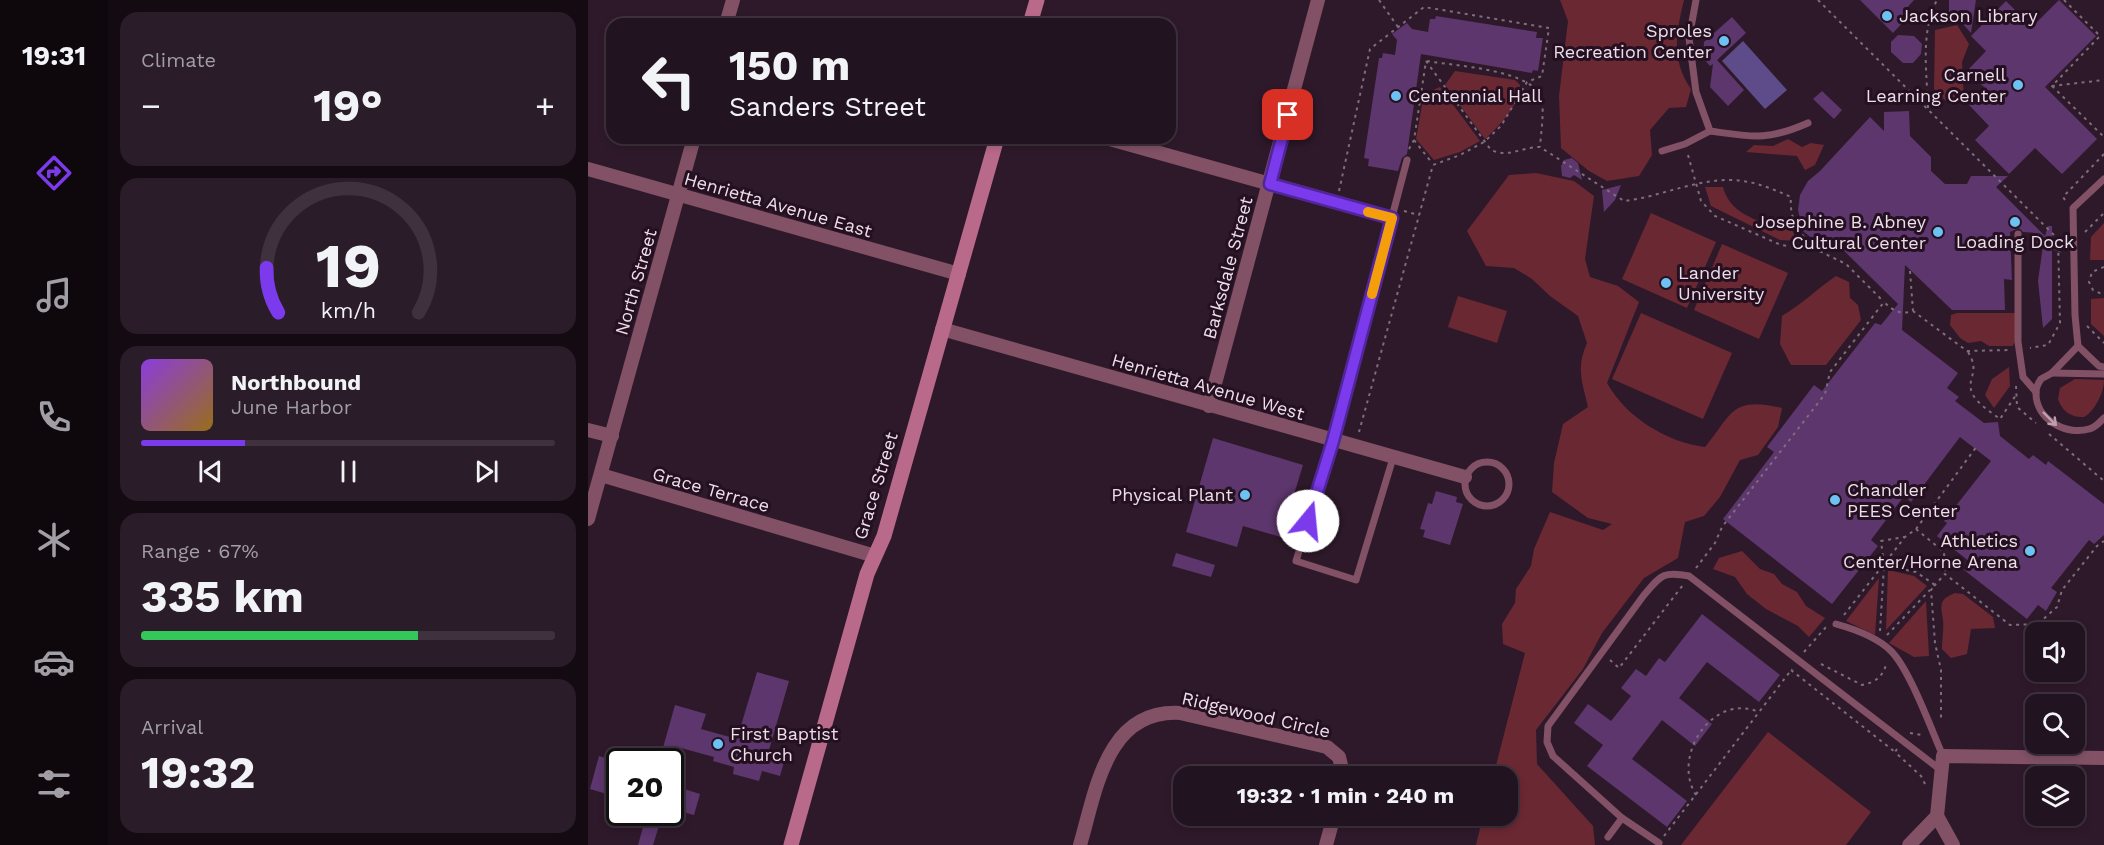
<!DOCTYPE html>
<meta charset="utf-8">
<style>
:root{--surface:#221320;--page:#2a1c29;--text:#f1f3f6;--muted:#a29ea5;--line:#3f323e;--accent:#7c3aed}
body{margin:0;font-family:"Work Sans",sans-serif;background:var(--page);color:var(--text);height:100vh;display:flex;flex-direction:column;font-size:22px;white-space:nowrap}
*{box-sizing:border-box;margin:0}
p{font-size:20px;color:var(--muted)}
.icon{flex:none;width:33px;height:33px;fill:none;stroke:currentColor;stroke-width:2;stroke-linecap:round;stroke-linejoin:round}
.map{position:relative;flex:1;overflow:hidden}
.sheet{display:flex;flex-direction:column;gap:12px;padding:12px;background:#130a12;width:480px}
.sheet>*{flex:none}
.hud{position:absolute;left:18px;top:18px;width:570px;height:126px;border-radius:18px;box-shadow:0 3px 9px #0003,0 0 0 2px var(--line);background:#221320;color:var(--text);overflow:hidden}
.buttons{position:absolute;left:1437px;top:622px;display:grid;gap:12px}
.buttons a{display:grid;place-items:center;width:60px;height:60px;border-radius:12px;background:var(--surface);box-shadow:0 3px 9px #0003,0 0 0 2px var(--line);font-size:30px}
.speed{position:absolute;left:18px;top:748px;display:flex;gap:12px;font-size:30px;font-weight:700;text-align:center}
.speed>*{display:grid;place-content:center;width:78px;height:78px;border-radius:50%;background:var(--surface);box-shadow:0 3px 9px #0003,0 0 0 2px var(--line);line-height:1}
.speed .limit{border:3px solid #111;border-radius:9px;background:#fff;color:#111}
.pin{position:absolute;display:grid;place-items:center;width:51px;height:51px;color:#fff;margin:-26px;border-radius:12px;box-shadow:0 3px 9px #0006}
.me{position:absolute;width:66px;margin:-33px;rotate:17deg;stroke-linejoin:round;filter:drop-shadow(0 0 4px #0008)}
.turn{display:flex;align-items:center;gap:21px;height:126px;padding:0 24px;font-size:27px}
.turn .icon{width:78px;height:78px;stroke-width:2.5}
.turn b{display:block;font-size:42px;line-height:51px}
.big{font-size:45px;font-weight:700;line-height:1.1}
.sheet .tile{flex:1;display:flex;flex-direction:column;justify-content:center;gap:9px;min-width:0;padding:0 21px;border-radius:18px;background:var(--page)}
.sheet .dial{align-items:center;gap:0}
.dial svg{height:156px;overflow:visible;fill:none;stroke:var(--line);stroke-width:7;stroke-linecap:round;text-anchor:middle}
.dial text{fill:var(--text);stroke:none}
.song{display:flex;align-items:center;gap:18px}
.cover{width:72px;height:72px;border-radius:9px;background:linear-gradient(135deg,hsl(270 70% 55%),hsl(40 70% 35%))}
.played{height:6px;border-radius:3px;background:linear-gradient(90deg,var(--accent) 25%,var(--line) 25%)}
.keys{display:flex;justify-content:space-around;direction:ltr}
.heat{display:flex;justify-content:space-between;align-items:center;font-size:33px;direction:ltr}
.charge{height:9px;border-radius:4px;background:linear-gradient(90deg,#34c759 67%,var(--line) 0)}
.trip{position:absolute;left:585px;top:766px;width:345px;height:60px;border-radius:18px;background:var(--surface);box-shadow:0 3px 9px #0003,0 0 0 2px var(--line);font-weight:700;line-height:60px;text-align:center}
main{display:flex;flex:1;min-height:0}
.tabs{display:flex;flex-direction:column;width:108px;justify-content:space-around;align-items:center;background:#0e080d;color:var(--muted)}
.tabs .icon{width:42px;height:42px}
.tabs .active{color:var(--accent)}
.tabs b{font-size:27px;color:var(--text)}
.map>svg:first-child{display:block}
.green{fill:#6a2832}
.water{fill:#5e4c8a}
.building{fill:#5c366c}
.lines{fill:none;stroke-linecap:round;stroke-linejoin:round}
.path{stroke:#7f6d7b;stroke-width:2;stroke-dasharray:3 4.5;stroke-linecap:butt}
.service{stroke:#825165;stroke-width:7}
.minor{stroke:#825165;stroke-width:14}
.secondary{stroke:#b96a8b;stroke-width:15}
.oneway{stroke:#bd9fae}
.route-casing{stroke:#51269a;stroke-width:15}
.route{stroke:#7c3aed;stroke-width:10}
.slow{stroke:#f59e0b;stroke-width:10}
.poi-dot{fill:#6ec2f3;stroke:#241020;stroke-width:2}
.labels{text-anchor:middle;stroke-width:6;stroke-linejoin:round;paint-order:stroke}
.poi-label{font-size:18px;fill:#eddee9;stroke:#241020;text-anchor:start}
.street-label{font-size:18px;fill:#eddee9;stroke:#241020}
</style>
<main>
<nav class="tabs">
<b>19:31</b>
<svg class="icon active" aria-label="directions" viewBox="0 0 24 24"><path d="M12 3l9 9-9 9-9-9zM9 14v-3h6M13 9l2 2-2 2"/></svg>
<svg class="icon" aria-label="music" viewBox="0 0 24 24"><path d="M9 18V5l10-2v13"/><circle cx="6" cy="18" r="3"/><circle cx="16" cy="16" r="3"/></svg>
<svg class="icon" aria-label="phone" viewBox="0 0 24 24"><path d="M5 4h4l2 5-3 2q2 4 5 5l2-3 5 2v4C11 20 4 13 5 4z"/></svg>
<svg class="icon" aria-label="climate" viewBox="0 0 24 24"><path d="M12 3v18M4 7l16 10M4 17L20 7"/></svg>
<svg class="icon" aria-label="car" viewBox="0 0 24 24"><path d="M5 17H2v-5l4-1 3-4h7l3 4 3 1v5h-3M9 17h6M6 11h13"/><circle cx="7" cy="17" r="2"/><circle cx="17" cy="17" r="2"/></svg>
<svg class="icon" aria-label="filters" viewBox="0 0 24 24"><path d="M4 7h16M4 17h16"/><circle cx="9" cy="7" r="2"/><circle cx="15" cy="17" r="2"/></svg>
</nav>
<section class="sheet">
<div class="tile"><p>Climate</p>
<div class="heat"><a>−</a><b class="big">19°</b><a>+</a></div>
</div>
<div class="tile dial"><svg viewBox="0 0 100 80">
<path d="M14 69A42 42 0 1 1 86 69"/>
<path d="M14 69A42 42 0 0 1 8 46" stroke="#7c3aed"/>
<text x="50" y="56" font-size="32" font-weight="700">19</text>
<text x="50" y="72" font-size="11">km/h</text>
</svg></div>
<div class="tile">
<div class="song"><i class="cover"></i><div><b>Northbound</b><p>June Harbor</p></div></div>
<div class="played"></div>
<div class="keys"><svg class="icon" aria-label="previous" viewBox="0 0 24 24"><path d="M18 5L8 12l10 7zM5 5v14"/></svg><svg class="icon" aria-label="pause" viewBox="0 0 24 24"><path d="M8 5v14M16 5v14"/></svg><svg class="icon" aria-label="next" viewBox="0 0 24 24"><path d="M6 5l10 7-10 7zM19 5v14"/></svg></div>
</div>
<div class="tile"><p>Range · 67%</p><b class="big">335 km</b><div class="charge"></div></div>
<div class="tile"><p>Arrival</p><b class="big">19:32</b></div>
</section>
<div class="map">
<svg width="1516" height="845" viewBox="0 0 1516 845">
<rect width="100%" height="100%" fill="#2e192a"/>
<g class="green">
<path d="M972,0H1096C1088,33 1083,60 1103,89L1098,107L1081,108L1062,130L1064,155L1051,176L1019,181L1001,171L973,148L971,96L980,21Z"/>
<polygon points="1369,25 1381,44 1374,62 1376,101 1357,100 1346,89 1347,30"/>
<path d="M867,71L927,80L932,85C932,105 911,126 897,139L857,85Z"/>
<polygon points="852,87 892,141 872,152 846,160 828,139 836,94"/>
<polygon points="1200,139 1214,147 1223,143 1236,145 1227,165 1217,170 1209,156 1158,152 1166,145 1185,146"/>
<path d="M948,173L986,181L1006,196L997,259L1002,277L1030,286L1051,302L1019,383C1038,417 1078,442 1117,447C1145,413 1143,396 1194,408L1190,427L1170,455L1152,460L1132,497L1116,516L1097,522L1090,558L1056,578L1014,633L995,669L948,730L949,764L1005,826L1007,845H888L895,816H920V777H905L937,653L915,644L914,624L927,603L928,589L943,566L946,549L962,512L1015,530L1024,524L1000,518L964,492L966,463L975,424L1000,407C994,381 988,368 999,343L990,316L962,296L944,279L926,268L898,266L879,231L921,175Z"/>
<path d="M1135,187C1141,209 1157,215 1177,224L1186,217L1200,223L1210,241L1192,240L1123,206L1117,187Z"/>
<polygon points="1063,213 1128,242 1099,308 1034,279"/>
<polygon points="1516,223 1516,260 1502,260 1503,237"/>
<polygon points="1134,244 1200,273 1171,339 1106,310"/>
<path d="M1248,276L1261,282L1262,298L1270,305L1273,320L1238,365H1203L1192,344L1194,316C1214,304 1229,289 1248,276Z"/>
<polygon points="870,296 919,311 909,343 860,327"/>
<polygon points="1516,298 1516,336 1503,324 1503,299"/>
<polygon points="1053,313 1144,353 1115,419 1024,379"/>
<polygon points="1369,313 1427,313 1427,341 1425,346 1401,346 1393,341 1380,343 1372,338 1362,325 1363,315"/>
<polygon points="1421,367 1422,386 1406,408 1397,395 1404,379"/>
<path d="M1487,379L1516,380C1516,392 1507,411 1496,417C1483,418 1474,411 1470,399L1472,388Z"/>
<polygon points="1154,551 1172,569 1186,574 1194,584 1209,592 1218,606 1237,618 1221,637 1210,626 1178,609 1159,594 1147,577 1125,569 1131,558"/>
<polygon points="1300,570 1326,576 1339,586 1298,630"/>
<polygon points="1291,578 1287,635 1258,621"/>
<path d="M1367,593L1375,594L1405,617L1407,628L1383,629L1379,654L1363,658L1354,649C1354,640 1356,629 1355,620C1353,605 1350,600 1367,593Z"/>
<polygon points="1338,601 1341,656 1326,657 1301,643"/>
<polygon points="1180,732 1283,812 1258,845 1093,845"/>
</g>
<polygon class="water" points="1155,41 1199,90 1177,109 1134,61"/>
<g class="building">
<polygon points="1272,0 1326,0 1318,9 1319,18 1305,33"/>
<polygon points="1361,0 1388,0 1383,33 1372,21 1361,15"/>
<polygon points="1471,0 1508,36 1457,87 1509,139 1474,174 1447,148 1421,174 1387,140 1401,126 1381,105 1397,88 1379,71 1398,51 1383,36 1418,1 1444,27"/>
<polygon points="848,16 949,32 948,38 955,38 950,71 945,70 944,73 833,54 819,154 814,158 810,171 780,166 781,159 776,158 791,58 794,58 795,53 807,55 809,40 804,34 819,23 824,29 840,32 842,19 847,19"/>
<polygon points="1144,17 1158,33 1129,60 1156,90 1140,106 1122,87 1125,64 1122,66 1115,58 1116,42"/>
<polygon points="1310,35 1326,36 1334,44 1333,54 1325,63 1315,63 1303,52 1303,42"/>
<polygon points="1234,91 1254,110 1246,119 1225,99"/>
<polygon points="1321,111 1322,136 1343,157 1343,171 1357,184 1379,184 1383,176 1420,176 1408,187 1457,236 1460,226 1464,226 1464,243 1474,253 1464,249 1464,319 1455,328 1450,281 1455,246 1447,243 1448,233 1435,232 1431,228 1422,232 1424,280 1416,279 1417,310 1364,310 1317,265 1314,330 1370,373 1359,388 1371,397 1367,401 1396,423 1410,422 1412,436 1441,459 1445,455 1458,465 1460,461 1516,504 1516,535 1506,544 1501,540 1463,588 1469,592 1458,611 1450,605 1439,619 1376,570 1382,562 1349,536 1359,523 1356,521 1403,461 1372,437 1323,502 1316,496 1283,540 1290,546 1244,604 1135,519 1186,452 1179,447 1226,385 1234,391 1287,323 1293,325 1310,304 1244,239 1235,247 1215,231 1210,210 1212,195 1220,181 1232,171 1282,117 1296,131 1296,112"/>
<polygon points="984,158 990,163 994,180 986,175 982,178 974,176 973,166 976,160"/>
<polygon points="1033,185 1027,200 1016,212 1014,190"/>
<polygon points="625,438 715,465 693,537 655,526 649,547 598,532"/>
<polygon points="848,491 869,497 868,502 875,504 862,545 835,537 837,530 832,529 840,503 844,504"/>
<polygon points="588,553 627,565 623,577 584,566"/>
<polygon points="1114,614 1192,675 1171,702 1119,662 1091,698 1124,724 1107,746 1074,720 1044,759 1099,801 1079,827 999,766 1015,745 986,723 1000,704 1023,721 1043,696 1033,688 1048,669 1058,676 1071,658 1077,662"/>
<polygon points="169,672 201,681 179,757 196,762 192,776 174,771 171,781 145,774 146,767 125,761 126,757 93,748 89,762 71,762 87,705 118,714 113,729 149,739"/>
<polygon points="11,756 32,762 32,798 2,789"/>
<polygon points="82,781 95,784 93,788 112,794 106,815 87,810 86,816 82,815"/>
<polygon points="59,813 75,813 65,845 50,845"/>
</g>
<g class="lines">
<g class="path">
<polyline points="791,0 810,27"/>
<polyline points="1230,0 1470,239 1472,323 1460,345 1442,348"/>
<polyline points="1476,0 1512,36 1464,86 1516,80"/>
<path d="M838,61L903,150C921,158 934,147 952,147L1036,201C1071,197 1105,180 1141,180C1163,180 1183,188 1203,197C1201,221 1212,235 1229,250"/>
<path d="M839,61C865,66 947,69 954,100C956,114 953,133 952,147"/>
<polyline points="1464,86 1516,137"/>
<path d="M1340,108C1339,72 1332,33 1349,0"/>
<polyline points="826,140 844,163"/>
<polyline points="821,149 826,140 838,61"/>
<polyline points="1100,155 1113,201 1127,216 1193,245 1229,250 1258,264 1296,302"/>
<polyline points="751,191 782,49 836,7 961,28 954,76 939,82 913,126 896,142 872,155 845,165 771,432"/>
<polyline points="1477,200 1475,197 1516,154"/>
<polyline points="816,211 831,215"/>
<polyline points="1497,232 1516,213"/>
<polyline points="1516,267 1504,272 1501,282 1505,290 1516,295"/>
<polyline points="1322,271 1325,311"/>
<polyline points="1499,326 1516,343"/>
<path d="M1380,352C1393,373 1378,377 1384,393C1389,404 1403,412 1412,419L1428,395"/>
<polyline points="1428,386 1429,407 1448,423"/>
<polyline points="1461,434 1516,481"/>
<polyline points="1328,529 1356,552 1357,573"/>
<polyline points="1296,565 1328,572 1347,585 1343,590 1347,643 1353,670 1353,722"/>
<path d="M1108,568L1127,543L1134,527L1237,394L1242,372L1296,302C1305,311 1313,315 1325,311L1379,351L1422,350"/>
<polyline points="1346,586 1357,574 1422,625 1450,624 1469,607 1474,590 1509,546 1516,541"/>
<polyline points="1256,615 1317,537 1328,529 1389,446"/>
<polyline points="1292,631 1296,565 1293,541 1317,537"/>
<polyline points="1299,635 1342,590"/>
<polyline points="1216,652 1238,627"/>
<polyline points="1022,660 1031,668 1095,585"/>
<path d="M1233,664L1274,685C1289,682 1295,676 1299,662"/>
<polyline points="1203,670 1307,752"/>
<polyline points="1322,733 1334,735"/>
<polyline points="1309,749 1307,752 1333,776 1338,786"/>
<path d="M1108,795C1083,756 1125,692 1171,712"/>
<polyline points="1076,836 1204,669"/>
</g>
<g class="service">
<path d="M1108,0L1101,38L1108,92L1122,131C1165,137 1179,141 1220,123"/>
<polyline points="1074,151 1097,144 1122,131"/>
<polyline points="1516,179 1485,208 1487,315 1490,346 1511,366 1516,367"/>
<polyline points="1430,234 1430,342 1435,377 1448,392"/>
<path d="M1490,346L1464,373L1453,379C1451,382 1448,388 1448,392C1447,419 1478,436 1501,429C1507,428 1512,422 1516,418"/>
<polyline points="1464,373 1516,374"/>
<polyline points="805,458 768,580 708,561 745,441 819,160"/>
<circle cx="899" cy="484" r="22"/>
<path d="M1248,624C1266,629 1289,637 1303,651C1322,670 1343,729 1355,756"/>
<polyline points="1034,818 1071,843"/>
<path d="M1020,837L1034,818L965,756L959,742L960,726L1056,595C1073,575 1075,571 1101,576L1354,771"/>
</g>
<g class="minor">
<polyline points="138,24 145,0"/>
<polyline points="518,138 804,218"/>
<polyline points="0,169 371,274"/>
<polyline points="354,329 877,477"/>
<polyline points="621,406 730,0"/>
<polyline points="0,430 24,436"/>
<polyline points="13,475 287,556"/>
<polyline points="0,519 106,138"/>
<path d="M492,845C508,791 518,709 592,713L739,747L751,757L756,777"/>
<polyline points="738,845 746,816"/>
<polyline points="1321,845 1349,816"/>
<polyline points="1365,845 1349,816 1355,756 1516,758"/>
</g>
<g class="secondary">
<polyline points="442,24 449,0"/>
<polyline points="203,845 279,574 296,536 409,138"/>
</g>
</g>
<defs><path id="oneway-shaft" d="M-6 0H5M1.5-3L5.5 0L1.5 3" fill="none" stroke-width="1.6" stroke-linecap="round" stroke-linejoin="round" transform="scale(1.5)"/></defs>
<use class="oneway" href="#oneway-shaft" transform="translate(1462 419) rotate(45)"/>
<g class="lines">
<g class="route-casing">
<polyline id="route" points="700,115 682,184 804,218 745,441 720,521"/>
</g>
<use href="#route" class="route"/>
<polyline class="slow" points="780,212 804,218 784,294"/>
</g>
<g class="poi-dot">
<circle cx="1299" cy="16" r="6"/>
<circle cx="1136" cy="41" r="6"/>
<circle cx="1430" cy="85" r="6"/>
<circle cx="808" cy="96" r="6"/>
<circle cx="1427" cy="222" r="6"/>
<circle cx="1350" cy="232" r="6"/>
<circle cx="1078" cy="283" r="6"/>
<circle cx="657" cy="495" r="6"/>
<circle cx="1247" cy="500" r="6"/>
<circle cx="1442" cy="551" r="6"/>
<circle cx="130" cy="744" r="6"/>
</g>
<g class="labels">
<g class="poi-label">
<text x="1311" y="22">Jackson Library</text>
<text x="1124" y="37" text-anchor="end">Sproles<tspan x="1124" dy="21">Recreation Center</tspan></text>
<text x="1418" y="81" text-anchor="end">Carnell<tspan x="1418" dy="21">Learning Center</tspan></text>
<text x="820" y="102">Centennial Hall</text>
<text x="1338" y="228" text-anchor="end">Josephine B. Abney<tspan x="1338" dy="21">Cultural Center</tspan></text>
<text x="1427" y="248" text-anchor="middle">Loading Dock</text>
<text x="1090" y="279">Lander<tspan x="1090" dy="21">University</tspan></text>
<text x="1259" y="496">Chandler<tspan x="1259" dy="21">PEES Center</tspan></text>
<text x="645" y="501" text-anchor="end">Physical Plant</text>
<text x="1430" y="547" text-anchor="end">Athletics<tspan x="1430" dy="21">Center/Horne Arena</tspan></text>
<text x="142" y="740">First Baptist<tspan x="142" dy="21">Church</tspan></text>
</g>
<g class="street-label">
<text transform="translate(190 205) rotate(16)" y="6">Henrietta Avenue East</text>
<text transform="translate(640 268) rotate(-75)" y="6">Barksdale Street</text>
<text transform="translate(48 282) rotate(-74)" y="6">North Street</text>
<text transform="translate(620 387) rotate(16)" y="6">Henrietta Avenue West</text>
<text transform="translate(288 486) rotate(-73)" y="6">Grace Street</text>
<text transform="translate(123 490) rotate(16)" y="6">Grace Terrace</text>
<text transform="translate(668 715) rotate(13)" y="6">Ridgewood Circle</text>
</g>
</g>
</svg>
<div class="buttons">
<a><svg class="icon" aria-label="sound" viewBox="0 0 24 24"><path d="M4 9h4l5-4v14l-5-4H4zM17 9q2 3 0 6"/></svg></a>
<a><svg class="icon" aria-label="search" viewBox="0 0 24 24"><circle cx="10" cy="10" r="6"/><path d="M15 15l6 6"/></svg></a>
<a><svg class="icon" aria-label="layers" viewBox="0 0 24 24"><path d="M12 4l9 5-9 5-9-5zM3 14l9 5 9-5"/></svg></a>
</div>
<div class="speed"><div class="limit">20</div></div>
<div class="pin" style="left:700px;top:115px;background:#d93025"><svg class="icon" aria-label="arrive" viewBox="0 0 24 24"><path d="M6 21V4h12l-3 4 3 4H6"/></svg></div>
<svg class="me" style="left:720px;top:521px" viewBox="-20 -20 40 40"><circle r="19" fill="#fff"/><path d="M0-13L10 11 0 6-10 11z" fill="#7c3aed"/></svg>
<div class="trip">19:32 · 1 min · 240 m</div>
<div class="hud">
<div class="turn"><svg class="icon" aria-label="left" viewBox="0 0 24 24"><path d="M17 20v-9H6M10 6l-5 5 5 5"/></svg><div><b>150 m</b>Sanders Street</div></div>
</div>
</div>
</main>
